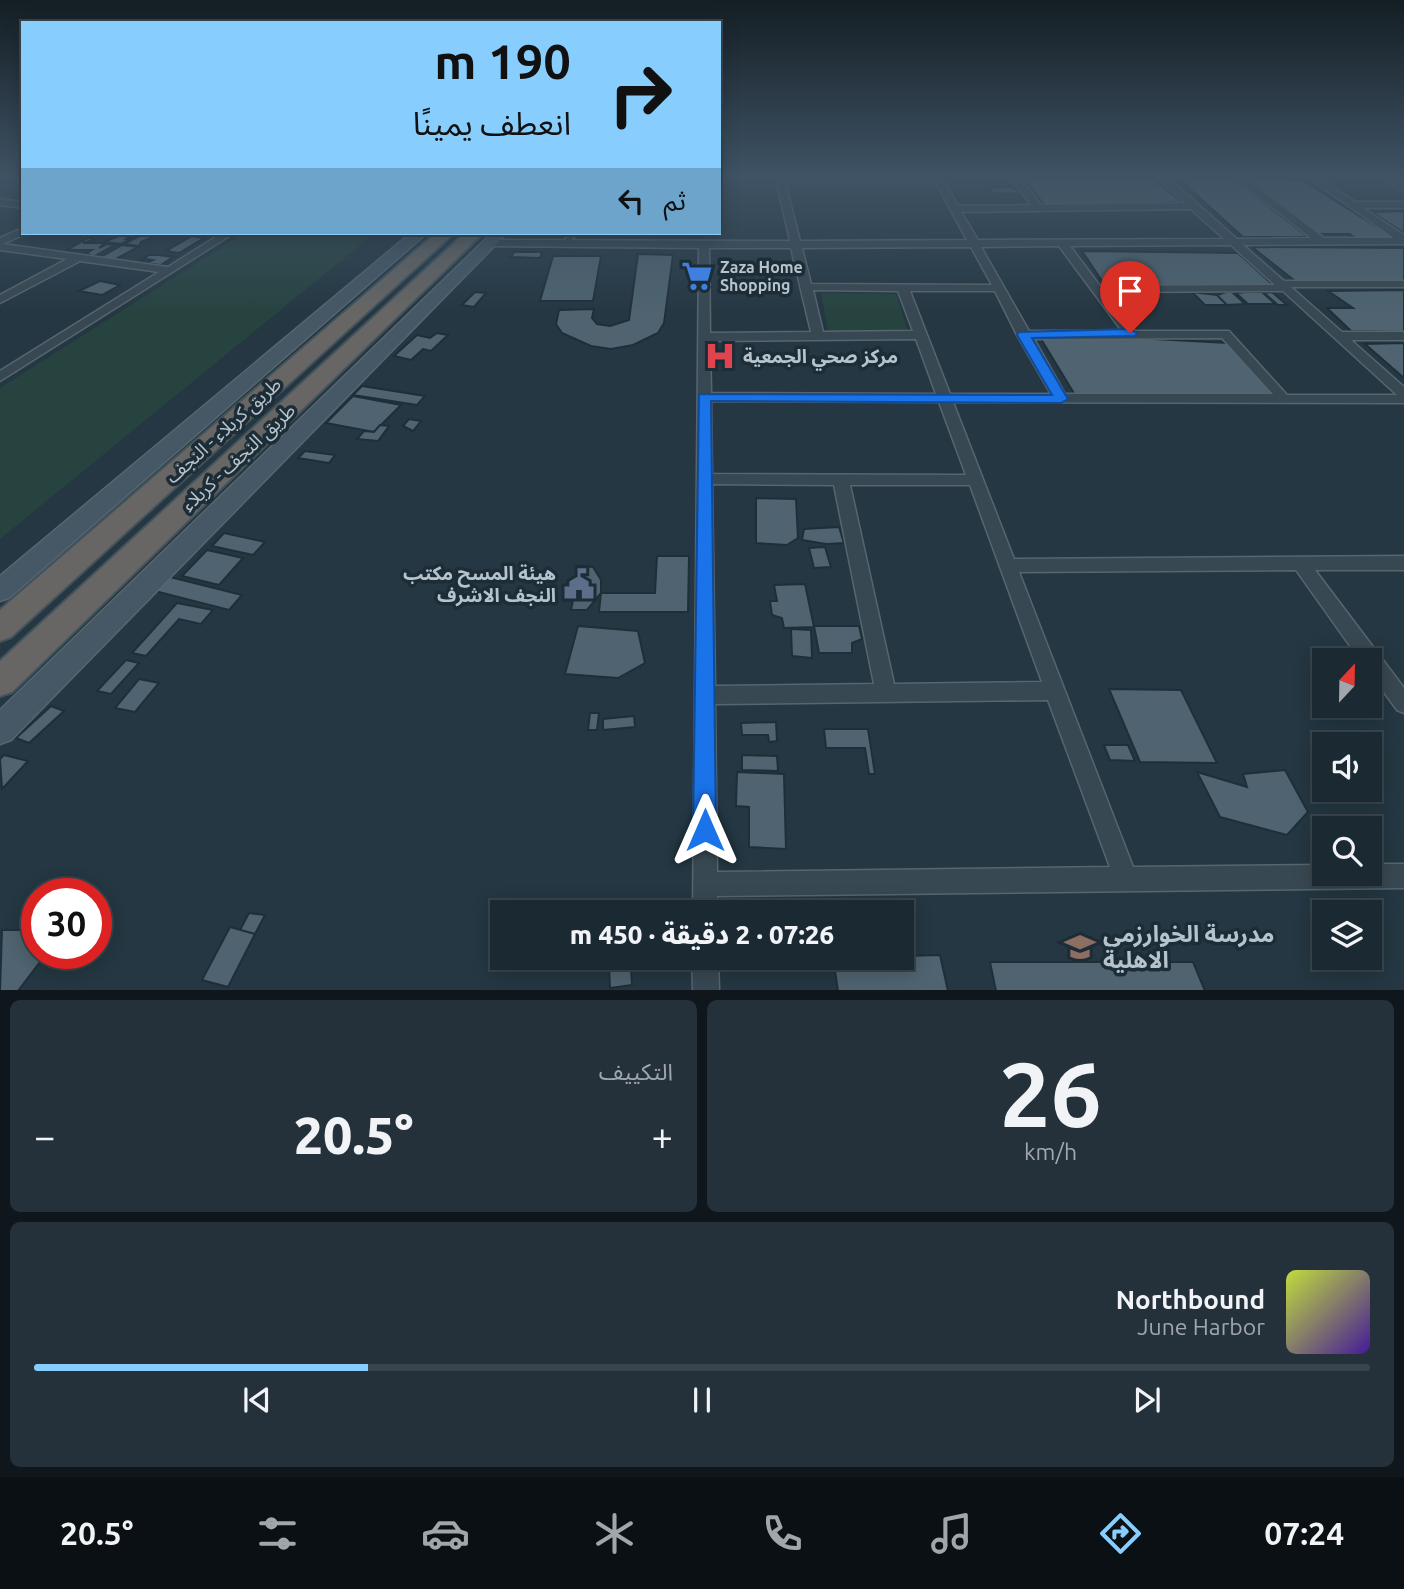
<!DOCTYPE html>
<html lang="ar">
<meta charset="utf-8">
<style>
:root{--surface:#1b2932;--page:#24313a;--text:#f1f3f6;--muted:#a0a6ac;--line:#39454d;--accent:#87ceff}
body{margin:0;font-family:Ubuntu,"Noto Sans Arabic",sans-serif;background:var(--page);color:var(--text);direction:rtl;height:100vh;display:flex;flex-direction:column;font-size:26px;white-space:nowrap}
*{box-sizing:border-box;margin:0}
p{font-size:23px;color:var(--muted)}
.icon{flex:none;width:38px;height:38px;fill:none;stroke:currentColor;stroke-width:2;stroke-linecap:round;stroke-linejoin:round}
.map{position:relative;height:990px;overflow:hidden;direction:ltr}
.drawer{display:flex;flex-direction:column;gap:10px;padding:10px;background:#0f171c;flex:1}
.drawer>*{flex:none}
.hud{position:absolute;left:21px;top:21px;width:700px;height:214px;border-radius:0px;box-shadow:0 4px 18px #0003,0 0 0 2px var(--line);direction:rtl;background:#87ceff;color:#111;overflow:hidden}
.needle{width:46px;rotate:22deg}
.tools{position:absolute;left:1312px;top:648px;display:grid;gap:14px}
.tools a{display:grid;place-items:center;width:70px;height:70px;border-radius:0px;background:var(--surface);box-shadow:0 4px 18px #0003,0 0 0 2px var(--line);font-size:35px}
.speed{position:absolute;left:21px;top:878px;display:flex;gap:14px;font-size:35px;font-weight:700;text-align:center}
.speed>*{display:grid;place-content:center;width:91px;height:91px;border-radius:50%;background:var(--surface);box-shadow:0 4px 18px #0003,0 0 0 2px var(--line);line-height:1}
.speed .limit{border:10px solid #d22;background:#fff;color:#111}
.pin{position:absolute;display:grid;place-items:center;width:60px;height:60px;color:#fff;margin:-72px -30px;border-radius:50% 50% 50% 0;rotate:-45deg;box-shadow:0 0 7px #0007}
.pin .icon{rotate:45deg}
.me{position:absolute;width:77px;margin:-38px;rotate:0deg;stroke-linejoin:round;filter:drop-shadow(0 0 5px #0008)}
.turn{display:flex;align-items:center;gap:24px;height:147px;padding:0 35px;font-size:32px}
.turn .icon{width:91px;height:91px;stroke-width:2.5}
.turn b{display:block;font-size:49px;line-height:60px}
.then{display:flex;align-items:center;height:66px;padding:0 35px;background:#0003;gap:14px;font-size:26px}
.big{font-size:52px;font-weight:800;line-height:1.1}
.drawer .widget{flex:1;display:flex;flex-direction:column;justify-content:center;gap:10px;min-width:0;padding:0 24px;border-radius:10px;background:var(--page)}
.drawer .dial{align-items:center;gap:0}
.dial b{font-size:91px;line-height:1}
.song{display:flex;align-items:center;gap:21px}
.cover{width:84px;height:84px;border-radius:10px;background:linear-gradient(135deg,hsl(70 70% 55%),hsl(260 70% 35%))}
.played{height:7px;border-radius:4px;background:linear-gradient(90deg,var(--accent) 25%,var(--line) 25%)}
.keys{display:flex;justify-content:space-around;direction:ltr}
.heat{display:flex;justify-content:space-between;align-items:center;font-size:38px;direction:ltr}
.drawer .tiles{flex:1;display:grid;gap:10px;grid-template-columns:1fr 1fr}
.widget:last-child{grid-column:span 2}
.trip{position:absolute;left:490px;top:900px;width:424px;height:70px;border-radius:0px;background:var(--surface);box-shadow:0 4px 18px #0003,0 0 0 2px var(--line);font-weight:800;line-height:70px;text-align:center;direction:rtl}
.tabs{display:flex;height:112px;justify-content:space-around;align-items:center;background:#0b1014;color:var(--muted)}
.tabs .icon{width:49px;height:49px}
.tabs .current{color:var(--accent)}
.tabs b{font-size:32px;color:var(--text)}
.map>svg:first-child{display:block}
.green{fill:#264340}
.building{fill:#4f6470;stroke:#1f2f39;stroke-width:2}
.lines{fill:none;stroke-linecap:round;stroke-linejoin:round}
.service-casing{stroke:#56666f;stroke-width:8}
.minor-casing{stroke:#56666f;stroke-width:3}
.tertiary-casing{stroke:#56666f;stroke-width:3}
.secondary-casing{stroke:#56666f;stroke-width:3}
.trunk-casing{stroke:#43535c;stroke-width:4}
.service{stroke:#384852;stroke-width:5}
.minor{fill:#384852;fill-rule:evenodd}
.tertiary{fill:#384852;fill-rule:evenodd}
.secondary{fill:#465865;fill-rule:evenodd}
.trunk{fill:#676664;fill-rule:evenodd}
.route{fill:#1a73e8;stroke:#114b97;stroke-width:2}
.labels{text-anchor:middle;stroke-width:7;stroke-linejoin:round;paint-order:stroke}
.far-poi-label{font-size:16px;font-weight:bold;fill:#b5c3cc;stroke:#1d2d37;text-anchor:start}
.poi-label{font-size:19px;font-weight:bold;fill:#b5c3cc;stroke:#1d2d37;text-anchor:start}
.street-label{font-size:19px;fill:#b5c3cc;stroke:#1d2d37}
.near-poi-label{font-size:23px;font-weight:bold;fill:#b5c3cc;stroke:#1d2d37;text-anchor:start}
</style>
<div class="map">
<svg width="1404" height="991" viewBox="0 0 1404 991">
<rect width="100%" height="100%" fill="#243742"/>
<g class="green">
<polygon points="244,233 375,233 0,539 0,388"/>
<polygon points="821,293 896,294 908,331 828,331"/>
</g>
<g class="building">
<polygon points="1023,177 1153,179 1182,202 1045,206"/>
<polygon points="1178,178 1234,179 1308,237 1243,237"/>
<polygon points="1247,179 1302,180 1398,240 1356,239 1350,234 1319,234"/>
<polygon points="1011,187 1023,194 992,193 989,188"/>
<polygon points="1404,211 1404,233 1372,212"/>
<polygon points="145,233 158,235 141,242 139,246 124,244"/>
<polygon points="121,235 130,237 126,239 129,240 121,244 104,242"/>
<polygon points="192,236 204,238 179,253 166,251"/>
<polygon points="88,238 97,239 83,243 105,243 99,248 107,244 115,245 93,257 87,253 92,250 67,250"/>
<polygon points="122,245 138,247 114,260 99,258"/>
<polygon points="1252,247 1404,248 1404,281 1295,281"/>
<polygon points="1082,251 1238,253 1274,286 1106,287"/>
<polygon points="514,252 542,252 540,258 511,257"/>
<polygon points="638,254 673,255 664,323 658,333 633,345 611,349 591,346 562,333 556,324 559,310 594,309 592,318 597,324 610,326 629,320"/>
<polygon points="149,255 159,255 173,257 161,265 145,263 153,260 147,259 138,262"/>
<polygon points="553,256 601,256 593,301 540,301"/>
<polygon points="100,281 120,285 102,295 79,291"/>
<polygon points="1404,290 1404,332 1351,331 1327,308 1353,308 1328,291"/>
<polygon points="475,292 486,293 474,307 462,305"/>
<polygon points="1192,292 1217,295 1227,305 1205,305"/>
<polygon points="1226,292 1232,292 1245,304 1227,305 1217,295"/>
<polygon points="1246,292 1262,292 1275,304 1248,304 1236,293"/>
<polygon points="1272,292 1287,305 1278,305 1264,293"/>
<polygon points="437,333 448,335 431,351 423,349 411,360 394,356 417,335 430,338"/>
<polygon points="1135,338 1228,343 1277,396 1075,395 1041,339"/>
<polygon points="1404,343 1404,378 1365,344"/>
<polygon points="362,386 425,396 417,405 353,395"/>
<polygon points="353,396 401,405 374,432 326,423"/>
<polygon points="409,419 421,421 413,431 403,426"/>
<polygon points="380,425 389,426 378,441 357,439 364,431 374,432"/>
<polygon points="305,451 335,455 329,463 298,458"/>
<polygon points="756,498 796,499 798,538 787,545 756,543"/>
<polygon points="839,527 844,543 826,544 802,540 804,529"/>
<polygon points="224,533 265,542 253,555 212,546"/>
<polygon points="825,547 831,567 814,568 809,548"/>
<polygon points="207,550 243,558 219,585 182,576"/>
<polygon points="657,556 689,556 688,612 599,612 601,593 655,593"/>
<polygon points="580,566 593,567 601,580 601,593 587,610 571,610"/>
<polygon points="166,576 242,595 229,610 151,590"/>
<polygon points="805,584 814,627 784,628 782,618 772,615 770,601 777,601 774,585"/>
<polygon points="177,603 213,610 201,624 179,619 146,656 132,653"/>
<polygon points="578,626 638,631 645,663 618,678 565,674"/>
<polygon points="814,626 859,626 862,639 852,643 852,653 819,653"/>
<polygon points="791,629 811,630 812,658 792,656"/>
<polygon points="126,660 139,663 111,694 97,691"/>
<polygon points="139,679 159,683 135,712 115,708"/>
<polygon points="1109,689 1181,690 1217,763 1140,762"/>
<polygon points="51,706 64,711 29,743 16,738"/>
<polygon points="590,713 599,713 597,730 588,730"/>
<polygon points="634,716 635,727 603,730 603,719"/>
<polygon points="776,722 777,741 769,742 768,735 742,735 741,723"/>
<polygon points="824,729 868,729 875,774 869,774 865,748 826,748"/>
<polygon points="1104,745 1128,745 1135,761 1110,760"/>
<polygon points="4,755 28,761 2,789 0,759"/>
<polygon points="742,755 777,756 778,771 742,770"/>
<polygon points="1285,770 1308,812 1287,835 1220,817 1197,772 1247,787 1243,774"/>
<polygon points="737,772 784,774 786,849 749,847 749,807 736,806"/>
<polygon points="249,913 265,915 255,934 239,932"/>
<polygon points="230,927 255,934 228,987 202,980"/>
<polygon points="2,930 37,930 37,954 46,954 18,991 0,991"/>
<polygon points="940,955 948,991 838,991 833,958"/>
<polygon points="755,957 805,957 806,962 755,961"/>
<polygon points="990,962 1193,962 1205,991 996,991"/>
<polygon points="609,965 631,969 632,985 610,988"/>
</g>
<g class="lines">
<g class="service-casing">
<polyline id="service" points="565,244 574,233"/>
</g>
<g class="minor-casing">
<g id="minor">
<path d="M775,175H941L958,206L1031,205L1009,175H1018L1041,205L1185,203L1155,175H1165L1237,239L1311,238L1231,175H1241L1324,238H1394L1305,175H1315L1355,202H1404V208H1363L1404,235V244L1243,245L1284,281H1404V287H1291L1342,332H1404V340H1351L1404,387V403L953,402L1014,559L1404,556V570H1315L1404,688V713L1397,710L1370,673V660H1360L1296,570L1019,572L1133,867L1325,865V873H1370V864H1404V888L717,896V912H693L699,248L489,246L484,243L489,240L790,241ZM935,181L967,240L800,241L785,182ZM1191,209L1224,239L978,240L961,212ZM1231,245L1275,285L1100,286L1070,246ZM1059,246L1122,331H1029L981,247ZM971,247L992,285L811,284L802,248ZM709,248H791L811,332L710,333ZM813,290L898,291L913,331L823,332ZM910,291H995L1017,335L1051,394H950ZM1283,291L1397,395H1287L1229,331H1135L1105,292ZM1222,338L1273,394H1065L1034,339ZM916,339L936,394L711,393L710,341ZM711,401L939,402L966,475L712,474ZM712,484L834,485L874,684L715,686ZM850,485H970L1042,682L894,684ZM1048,700L1110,867L717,872L715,704Z"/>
<polygon points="0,199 23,202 23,208 0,205"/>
<polygon points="23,228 23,233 27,233 3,244 168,267 222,233 234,233 0,381 0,371 159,272 80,261 0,303 0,295 67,259 0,250 0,238"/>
<polygon points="692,957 718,957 719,991 693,991"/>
</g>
</g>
<g class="tertiary-casing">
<polygon id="tertiary" points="1378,175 1393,175 1404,183 1404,192"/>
</g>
<g class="secondary-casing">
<g id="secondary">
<polygon points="411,233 427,233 9,598 0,601 0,576"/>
<polygon points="492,233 507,233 11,740 0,744 0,710"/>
</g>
</g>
<g class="trunk-casing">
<g id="trunk">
<polygon points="436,233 454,233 11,637 0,641 0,610"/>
<polygon points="465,233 483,233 12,692 0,696 0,661"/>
</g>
</g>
<use href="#service" class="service"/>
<use href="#minor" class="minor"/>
<use href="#tertiary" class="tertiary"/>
<use href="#secondary" class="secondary"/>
<use href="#trunk" class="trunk"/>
</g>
<linearGradient id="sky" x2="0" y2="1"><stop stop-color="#141e24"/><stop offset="0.56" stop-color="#3f5365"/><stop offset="1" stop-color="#3f5365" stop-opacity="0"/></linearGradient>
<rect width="1404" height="314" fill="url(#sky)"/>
<polygon class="route" points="1130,329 1137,333 1135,336 1032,338 1068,399 1061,403 711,401 716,830 713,838 705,842 697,838 693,830 699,394 1052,395 1017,335 1019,332"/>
<defs>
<g id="supermarket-bare" transform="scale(2.415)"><path d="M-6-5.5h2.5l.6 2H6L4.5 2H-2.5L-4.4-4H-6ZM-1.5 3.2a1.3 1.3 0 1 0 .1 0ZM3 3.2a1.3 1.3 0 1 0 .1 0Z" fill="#3f7fe0" stroke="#1d2d37" stroke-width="2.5" paint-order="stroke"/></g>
<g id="hospital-bare" transform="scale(2.415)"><path d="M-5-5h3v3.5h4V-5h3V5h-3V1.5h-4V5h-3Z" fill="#e0444e" stroke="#1d2d37" stroke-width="2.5" paint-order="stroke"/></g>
<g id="civic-bare" transform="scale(2.415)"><path d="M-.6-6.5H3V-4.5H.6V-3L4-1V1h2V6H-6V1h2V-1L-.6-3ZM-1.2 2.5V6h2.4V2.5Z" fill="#5c6f8a" stroke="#1d2d37" stroke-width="2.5" paint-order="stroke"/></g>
<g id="school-bare" transform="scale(2.415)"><path d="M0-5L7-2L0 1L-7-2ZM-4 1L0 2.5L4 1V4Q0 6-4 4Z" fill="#8d6e63" stroke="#1d2d37" stroke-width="2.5" paint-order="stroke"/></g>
</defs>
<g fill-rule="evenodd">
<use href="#supermarket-bare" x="697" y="276"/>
<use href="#hospital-bare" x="720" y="356"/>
<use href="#civic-bare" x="579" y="584"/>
<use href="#school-bare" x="1080" y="947"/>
</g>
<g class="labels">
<g class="far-poi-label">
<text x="720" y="273">Zaza Home<tspan x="720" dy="18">Shopping</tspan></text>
</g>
<g class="poi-label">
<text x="743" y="363">مركز صحي الجمعية</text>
<text x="556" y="580" text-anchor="end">هيئة المسح مكتب<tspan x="556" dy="22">النجف الاشرف</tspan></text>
</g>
<g class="street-label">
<text transform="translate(223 430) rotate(-42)" y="7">طريق کربلاء - النجف</text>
<text transform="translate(238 457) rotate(-43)" y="7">طريق النجف - کربلاء</text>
</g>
<g class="near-poi-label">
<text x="1103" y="942">مدرسة الخوارزمي<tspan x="1103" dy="26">الاهلية</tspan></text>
</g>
</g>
</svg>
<div class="tools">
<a><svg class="needle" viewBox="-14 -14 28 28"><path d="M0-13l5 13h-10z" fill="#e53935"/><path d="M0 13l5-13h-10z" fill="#a0a6ac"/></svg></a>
<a><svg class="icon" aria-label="sound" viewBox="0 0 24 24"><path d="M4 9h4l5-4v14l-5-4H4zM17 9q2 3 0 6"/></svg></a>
<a><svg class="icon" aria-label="search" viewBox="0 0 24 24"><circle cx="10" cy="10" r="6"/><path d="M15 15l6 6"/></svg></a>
<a><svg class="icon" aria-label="layers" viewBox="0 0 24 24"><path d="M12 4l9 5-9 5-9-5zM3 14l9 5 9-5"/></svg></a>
</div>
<div class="speed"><div class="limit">30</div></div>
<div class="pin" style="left:1130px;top:333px;background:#d93025"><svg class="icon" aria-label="arrive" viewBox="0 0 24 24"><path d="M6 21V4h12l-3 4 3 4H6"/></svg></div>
<svg class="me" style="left:705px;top:830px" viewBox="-20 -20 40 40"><path d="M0-17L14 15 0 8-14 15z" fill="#1a73e8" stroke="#fff" stroke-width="4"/></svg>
<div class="trip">07:26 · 2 دقيقة · 450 m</div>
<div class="hud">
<div class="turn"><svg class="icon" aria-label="right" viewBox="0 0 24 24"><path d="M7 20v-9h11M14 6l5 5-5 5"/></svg><div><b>190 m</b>انعطف يمينًا</div></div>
<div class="then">ثم<svg class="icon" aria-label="left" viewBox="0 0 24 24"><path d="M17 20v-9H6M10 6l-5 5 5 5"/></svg></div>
</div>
</div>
<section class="drawer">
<div class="tiles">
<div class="widget dial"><b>26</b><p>km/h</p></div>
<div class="widget"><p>التكييف</p>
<div class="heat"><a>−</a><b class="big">20.5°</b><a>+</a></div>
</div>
<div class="widget">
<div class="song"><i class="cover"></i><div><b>Northbound</b><p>June Harbor</p></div></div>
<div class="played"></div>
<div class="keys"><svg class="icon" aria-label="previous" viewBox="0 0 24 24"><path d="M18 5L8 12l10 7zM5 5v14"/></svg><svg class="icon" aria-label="pause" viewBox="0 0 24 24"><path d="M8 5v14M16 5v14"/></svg><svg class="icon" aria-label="next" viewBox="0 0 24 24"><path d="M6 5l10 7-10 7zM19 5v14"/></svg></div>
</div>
</div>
</section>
<nav class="tabs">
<b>07:24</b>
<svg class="icon current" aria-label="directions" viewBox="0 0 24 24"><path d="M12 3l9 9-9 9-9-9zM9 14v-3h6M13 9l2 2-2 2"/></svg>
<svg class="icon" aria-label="music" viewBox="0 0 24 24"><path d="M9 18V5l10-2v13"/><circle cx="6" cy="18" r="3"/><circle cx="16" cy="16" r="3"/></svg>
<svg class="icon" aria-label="phone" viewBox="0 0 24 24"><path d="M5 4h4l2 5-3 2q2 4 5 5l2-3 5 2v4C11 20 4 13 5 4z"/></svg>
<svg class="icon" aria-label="climate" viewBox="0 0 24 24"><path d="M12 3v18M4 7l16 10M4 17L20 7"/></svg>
<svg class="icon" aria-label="car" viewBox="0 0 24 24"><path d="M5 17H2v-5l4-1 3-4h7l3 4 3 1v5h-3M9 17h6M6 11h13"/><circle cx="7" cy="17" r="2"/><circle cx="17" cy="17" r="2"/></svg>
<svg class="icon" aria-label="filters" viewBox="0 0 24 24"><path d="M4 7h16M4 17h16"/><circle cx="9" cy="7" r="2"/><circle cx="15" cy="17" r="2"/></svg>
<b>20.5°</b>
</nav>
